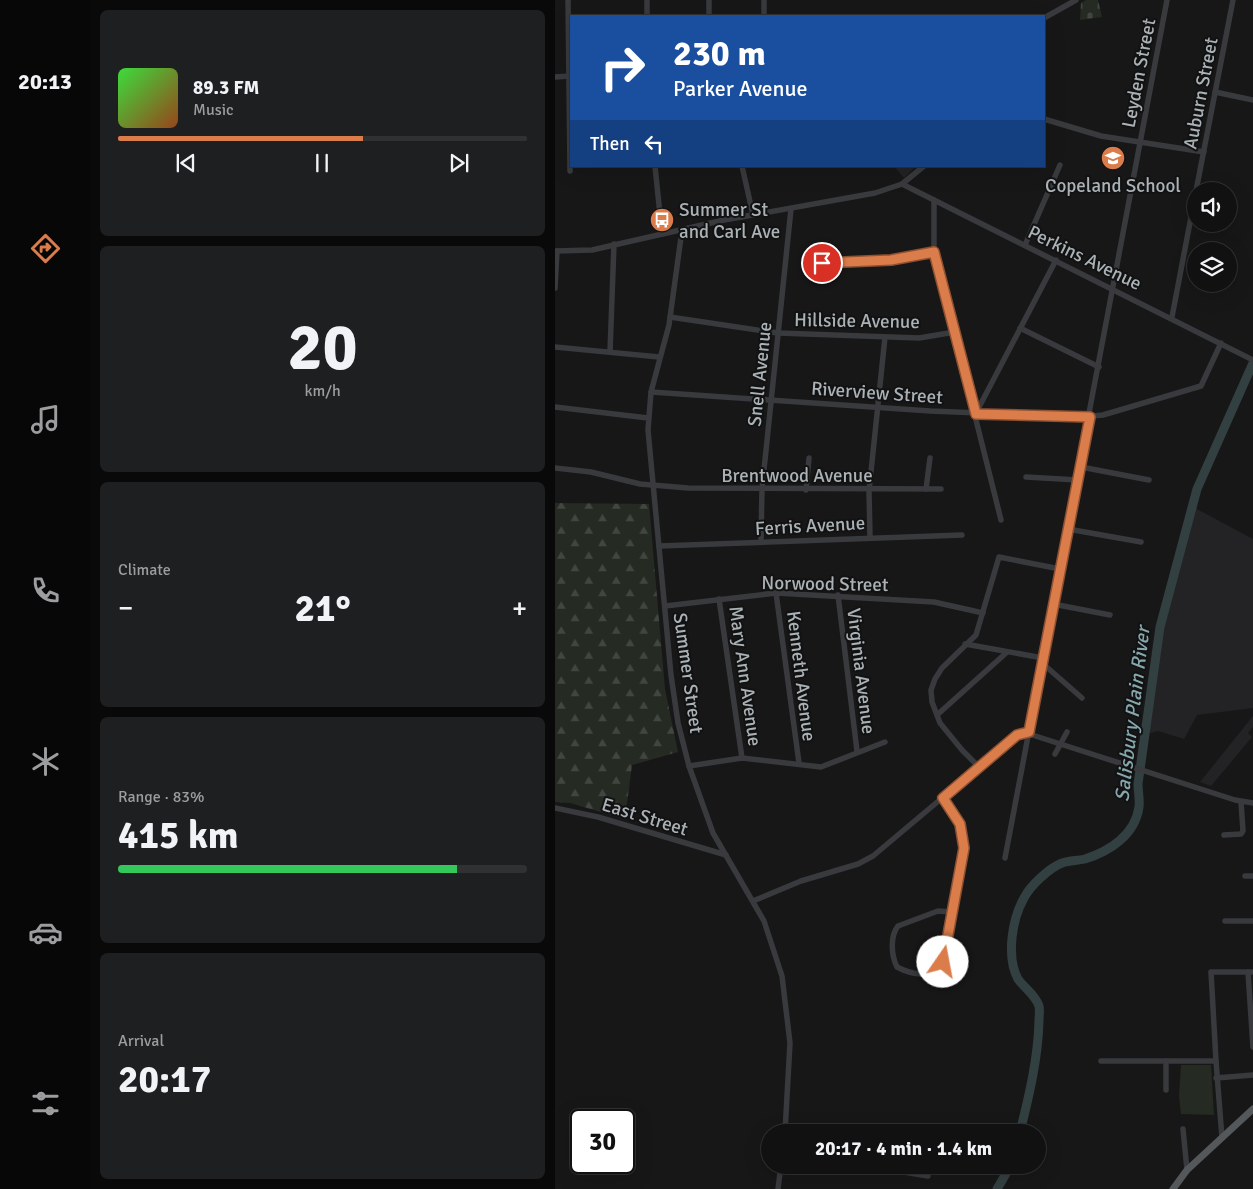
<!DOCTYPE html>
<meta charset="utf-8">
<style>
:root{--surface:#111112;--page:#1e1f20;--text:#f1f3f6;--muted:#9c9d9f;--line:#303132;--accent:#db7c4b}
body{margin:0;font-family:Signika,sans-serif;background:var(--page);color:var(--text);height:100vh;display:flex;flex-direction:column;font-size:19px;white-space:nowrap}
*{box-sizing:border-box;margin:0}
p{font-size:16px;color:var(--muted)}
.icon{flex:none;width:28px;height:28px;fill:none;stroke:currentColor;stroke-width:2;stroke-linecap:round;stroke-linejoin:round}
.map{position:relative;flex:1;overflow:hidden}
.panel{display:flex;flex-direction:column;gap:10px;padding:10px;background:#09090a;width:465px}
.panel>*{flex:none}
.top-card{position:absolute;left:15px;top:15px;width:475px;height:152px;border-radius:0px;box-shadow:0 5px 20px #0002,0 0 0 1px var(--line);background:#1a4fa0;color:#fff;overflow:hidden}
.controls{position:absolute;left:632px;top:182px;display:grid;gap:10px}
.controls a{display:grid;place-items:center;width:50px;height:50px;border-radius:50%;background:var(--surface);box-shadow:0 5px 20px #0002,0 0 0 1px var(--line);font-size:25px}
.speed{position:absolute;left:15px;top:1109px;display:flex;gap:10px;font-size:25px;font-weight:700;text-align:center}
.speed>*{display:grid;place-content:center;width:65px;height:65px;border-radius:50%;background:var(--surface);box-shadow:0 5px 20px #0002,0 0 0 1px var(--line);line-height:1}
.speed .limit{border:2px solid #111;border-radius:8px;background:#fff;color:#111}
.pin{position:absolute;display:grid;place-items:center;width:42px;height:42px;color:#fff;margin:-21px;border:2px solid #fff;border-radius:50%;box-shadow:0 1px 5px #0007}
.me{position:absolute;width:55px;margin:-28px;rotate:12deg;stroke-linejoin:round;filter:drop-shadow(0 0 4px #0008)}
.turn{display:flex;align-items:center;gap:18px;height:105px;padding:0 20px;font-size:22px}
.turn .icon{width:65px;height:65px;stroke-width:2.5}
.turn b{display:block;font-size:35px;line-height:42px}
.then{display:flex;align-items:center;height:48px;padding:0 20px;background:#0003;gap:10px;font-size:19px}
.big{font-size:38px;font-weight:800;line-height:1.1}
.panel .widget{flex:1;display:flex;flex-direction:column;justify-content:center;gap:8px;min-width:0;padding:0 18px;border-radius:8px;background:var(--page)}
.panel .dial{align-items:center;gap:0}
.dial b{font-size:65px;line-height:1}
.song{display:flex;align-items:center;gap:15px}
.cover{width:60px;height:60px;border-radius:8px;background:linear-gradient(135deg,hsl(120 70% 55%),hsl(20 70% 35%))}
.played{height:5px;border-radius:2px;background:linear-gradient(90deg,var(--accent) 60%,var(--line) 60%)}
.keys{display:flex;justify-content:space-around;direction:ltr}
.heat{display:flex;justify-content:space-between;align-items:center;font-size:28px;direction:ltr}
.charge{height:8px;border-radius:4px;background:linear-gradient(90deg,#34c759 83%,var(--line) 0)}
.trip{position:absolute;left:206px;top:1124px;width:285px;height:50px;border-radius:25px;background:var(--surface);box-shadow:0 5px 20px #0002,0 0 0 1px var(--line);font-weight:800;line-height:50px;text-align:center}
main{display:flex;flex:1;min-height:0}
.tab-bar{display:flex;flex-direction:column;width:90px;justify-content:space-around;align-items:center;background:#070707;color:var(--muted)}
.tab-bar .icon{width:35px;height:35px}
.tab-bar .selected{color:var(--accent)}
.tab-bar b{font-size:22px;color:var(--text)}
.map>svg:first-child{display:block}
.built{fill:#232325}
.forest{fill:url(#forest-firs)}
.cemetery{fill:url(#cemetery-stones)}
.green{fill:#252a23}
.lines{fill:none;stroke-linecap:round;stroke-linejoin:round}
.river{stroke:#334041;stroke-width:9}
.minor{stroke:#383a3d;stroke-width:5.5}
.major{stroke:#54585b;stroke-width:7}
.route-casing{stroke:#8e5131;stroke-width:12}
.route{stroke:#db7c4b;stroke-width:9}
.labels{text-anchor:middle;stroke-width:4;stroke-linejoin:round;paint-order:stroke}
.street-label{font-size:19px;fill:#aab2b6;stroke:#121213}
.poi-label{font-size:19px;fill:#aab2b6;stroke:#121213}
.water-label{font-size:20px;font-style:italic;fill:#86a7ad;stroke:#121213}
</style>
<main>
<nav class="tab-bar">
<b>20:13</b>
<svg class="icon selected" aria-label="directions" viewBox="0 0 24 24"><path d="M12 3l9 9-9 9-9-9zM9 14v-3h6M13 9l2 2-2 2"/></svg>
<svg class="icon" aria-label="music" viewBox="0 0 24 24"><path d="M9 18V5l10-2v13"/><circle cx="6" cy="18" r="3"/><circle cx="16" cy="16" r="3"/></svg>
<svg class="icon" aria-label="phone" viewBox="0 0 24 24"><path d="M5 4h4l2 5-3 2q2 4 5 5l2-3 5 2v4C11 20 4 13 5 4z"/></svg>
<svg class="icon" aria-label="climate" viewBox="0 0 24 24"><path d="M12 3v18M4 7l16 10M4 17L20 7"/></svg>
<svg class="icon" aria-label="car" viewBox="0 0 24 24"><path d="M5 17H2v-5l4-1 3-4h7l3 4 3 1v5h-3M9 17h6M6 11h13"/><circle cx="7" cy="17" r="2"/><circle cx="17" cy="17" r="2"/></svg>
<svg class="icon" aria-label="filters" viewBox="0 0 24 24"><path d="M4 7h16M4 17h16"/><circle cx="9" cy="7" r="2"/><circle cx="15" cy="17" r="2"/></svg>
</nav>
<section class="panel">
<div class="widget">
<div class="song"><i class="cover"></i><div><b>89.3 FM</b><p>Music</p></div></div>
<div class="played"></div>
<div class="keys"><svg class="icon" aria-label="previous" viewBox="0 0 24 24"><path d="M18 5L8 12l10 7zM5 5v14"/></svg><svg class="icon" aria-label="pause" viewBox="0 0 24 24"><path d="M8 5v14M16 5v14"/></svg><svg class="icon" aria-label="next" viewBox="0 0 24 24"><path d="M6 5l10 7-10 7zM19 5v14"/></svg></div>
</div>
<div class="widget dial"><b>20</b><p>km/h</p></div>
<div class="widget"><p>Climate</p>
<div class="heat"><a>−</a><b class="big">21°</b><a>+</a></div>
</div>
<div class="widget"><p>Range · 83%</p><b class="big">415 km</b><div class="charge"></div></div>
<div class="widget"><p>Arrival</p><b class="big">20:17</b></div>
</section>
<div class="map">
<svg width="698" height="1189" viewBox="0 0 698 1189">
<defs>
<pattern id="forest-firs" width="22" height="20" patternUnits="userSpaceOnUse" patternTransform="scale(1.25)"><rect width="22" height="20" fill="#252a23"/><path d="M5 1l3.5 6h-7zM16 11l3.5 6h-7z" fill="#424641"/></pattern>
<pattern id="cemetery-stones" width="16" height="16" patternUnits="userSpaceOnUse" patternTransform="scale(1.25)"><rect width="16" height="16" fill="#252a23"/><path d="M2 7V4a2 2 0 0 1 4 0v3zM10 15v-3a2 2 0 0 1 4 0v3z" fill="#424641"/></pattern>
</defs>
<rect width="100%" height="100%" fill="#171718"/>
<g class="built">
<polygon points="339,166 361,166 349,178"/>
<polygon points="640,508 698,539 698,708 642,715 629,739 603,731 591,734 603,645"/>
<polygon points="698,716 698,727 693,733 697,737 656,786 645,782"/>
</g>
<polygon class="forest" points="0,503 94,504 110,689 123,752 77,765 70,819 15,803 0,802"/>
<polygon class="cemetery" points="531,0 543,0 547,17 525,20 526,3"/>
<polygon class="green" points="626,1065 656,1065 659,1115 626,1114 624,1096"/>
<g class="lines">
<g class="river">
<path d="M465,1132C474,1096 483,1059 484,1021C484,1016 485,1010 484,1006C480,994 469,988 463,979C451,957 457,919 469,898C475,886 494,868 507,863C515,860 522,861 530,859C555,851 580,835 584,807C585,800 583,791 583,784L605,627L642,489L698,363"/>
<polyline points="442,1189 456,1165"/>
</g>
<g class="minor">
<polyline points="13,0 15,171"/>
<polyline points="92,0 92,16"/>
<polyline points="154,0 154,16"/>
<polyline points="209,0 209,16"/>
<polyline points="489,18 521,0"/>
<polyline points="0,77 15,76"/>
<polyline points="660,92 698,100"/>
<polyline points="489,119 546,136 649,152"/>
<polyline points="100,166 107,234"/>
<polyline points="187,166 198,215"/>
<polyline points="347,184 698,360"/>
<polyline points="641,191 678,0"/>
<polyline points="379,200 379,252 446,520"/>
<polyline points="127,230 114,325 96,392 93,430 116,675 123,723 134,766 158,833 209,921 227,976 235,1043 230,1132"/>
<polyline points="470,245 505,165"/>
<polyline points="0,251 37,250 169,220 320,193 347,184 369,166"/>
<polyline points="267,263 336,260 379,252"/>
<polyline points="0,288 2,251"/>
<polyline points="115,317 223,333 364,338 400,332"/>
<polyline points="617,317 641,191"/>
<polyline points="465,328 544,367"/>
<polyline points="0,347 104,357"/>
<polyline points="55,352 59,244"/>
<polyline points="96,392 375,411 526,417 548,415 646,386 666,343"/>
<polyline points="0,407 93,418"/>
<polyline points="421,413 501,260"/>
<polyline points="526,467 594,480"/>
<polyline points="0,468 36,472 85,484 133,488 386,489"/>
<polyline points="471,477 523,480"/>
<polyline points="371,489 375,458"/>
<polyline points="251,490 254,458"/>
<polyline points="513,529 586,542"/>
<polyline points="315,537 314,491 330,337"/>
<polyline points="206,542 207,489 236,209"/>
<polyline points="104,546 407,535"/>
<polyline points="221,593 244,763"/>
<polyline points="283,595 302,751"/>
<polyline points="164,599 187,758"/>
<polyline points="498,604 555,615"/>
<polyline points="110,606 221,593 379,602 428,613"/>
<polyline points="410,644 488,658"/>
<polyline points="487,663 527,698"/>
<polyline points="382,715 451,653"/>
<polyline points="500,754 512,732"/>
<polyline points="134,766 187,758 266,767 330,742"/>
<polyline points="424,767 407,750 385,723 377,702 376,690 380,679 387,668 421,635 444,557 505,569"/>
<path d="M388,798L405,825L409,848L388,964C380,980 355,974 342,967C336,955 335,936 343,926L383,911L397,912"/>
<polyline points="0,808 43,817 171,855"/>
<polyline points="669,835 686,834 688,831 686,802"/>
<polyline points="450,858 612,0"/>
<polyline points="690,876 698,876"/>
<polyline points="198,901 246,881 303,864 318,856 462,735 468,732 680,800 698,803"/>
<polyline points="670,921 698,921"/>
<polyline points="693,972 698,1047"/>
<polyline points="546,1061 661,1061 667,1138"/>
<polyline points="611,1061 611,1090"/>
<polyline points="661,1061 656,972 698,972"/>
<polyline points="661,1078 698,1075"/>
<polyline points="628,1129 632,1170"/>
<polyline points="307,1165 373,1176"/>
<polyline points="223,1189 226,1165"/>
</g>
<polyline class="major" points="618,1189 632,1170 698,1109"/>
</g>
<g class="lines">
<g class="route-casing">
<polyline id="route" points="267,263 336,260 379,252 421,414 535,417 474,732 462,735 388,798 405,824 409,848 388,962"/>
</g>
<use href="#route" class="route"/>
</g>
<defs>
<g id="school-disc" transform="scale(1.25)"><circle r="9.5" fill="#db7c4b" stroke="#121213"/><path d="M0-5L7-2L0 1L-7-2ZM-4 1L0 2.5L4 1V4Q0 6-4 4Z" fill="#fff"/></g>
<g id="bus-disc" transform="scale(1.25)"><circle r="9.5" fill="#db7c4b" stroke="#121213"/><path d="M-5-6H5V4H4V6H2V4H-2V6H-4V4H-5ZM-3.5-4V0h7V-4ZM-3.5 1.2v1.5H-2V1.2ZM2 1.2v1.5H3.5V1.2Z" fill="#fff"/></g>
</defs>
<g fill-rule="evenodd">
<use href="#school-disc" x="558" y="158"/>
<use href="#bus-disc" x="107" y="220"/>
</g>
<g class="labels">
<g class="street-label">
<text transform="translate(583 73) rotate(-79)" y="7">Leyden Street</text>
<text transform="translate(645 93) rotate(-79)" y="7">Auburn Street</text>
<text transform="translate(530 257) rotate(26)" y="7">Perkins Avenue</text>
<text transform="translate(302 320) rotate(1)" y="7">Hillside Avenue</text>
<text transform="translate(204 374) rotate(-84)" y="7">Snell Avenue</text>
<text transform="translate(322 392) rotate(4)" y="7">Riverview Street</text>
<text x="242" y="482">Brentwood Avenue</text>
<text transform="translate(255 525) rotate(-3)" y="7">Ferris Avenue</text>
<text transform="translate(270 583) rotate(1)" y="7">Norwood Street</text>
<text transform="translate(307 671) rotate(83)" y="7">Virginia Avenue</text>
<text transform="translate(134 673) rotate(82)" y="7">Summer Street</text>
<text transform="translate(191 676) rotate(82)" y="7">Mary Ann Avenue</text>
<text transform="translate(247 676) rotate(83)" y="7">Kenneth Avenue</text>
<text transform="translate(90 816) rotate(17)" y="7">East Street</text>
</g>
<g class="poi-label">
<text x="558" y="192">Copeland School</text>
<text x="124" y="216" text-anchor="start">Summer St<tspan x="124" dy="22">and Carl Ave</tspan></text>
</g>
<g class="water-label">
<text transform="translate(577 714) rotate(-83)" y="7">Salisbury Plain River</text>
</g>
</g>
</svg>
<div class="controls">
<a><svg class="icon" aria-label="sound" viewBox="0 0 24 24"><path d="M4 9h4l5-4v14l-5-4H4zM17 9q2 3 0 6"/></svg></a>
<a><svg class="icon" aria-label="layers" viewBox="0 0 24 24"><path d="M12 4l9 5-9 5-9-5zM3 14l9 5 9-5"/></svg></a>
</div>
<div class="speed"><div class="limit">30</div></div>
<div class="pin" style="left:267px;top:263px;background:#d93025"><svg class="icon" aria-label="arrive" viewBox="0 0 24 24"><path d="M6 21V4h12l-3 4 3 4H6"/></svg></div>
<svg class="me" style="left:388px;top:962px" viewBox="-20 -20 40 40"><circle r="19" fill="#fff"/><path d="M0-13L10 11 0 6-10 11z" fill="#db7c4b"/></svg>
<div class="trip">20:17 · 4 min · 1.4 km</div>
<div class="top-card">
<div class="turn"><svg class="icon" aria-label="right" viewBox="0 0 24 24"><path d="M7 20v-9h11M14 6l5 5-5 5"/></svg><div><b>230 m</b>Parker Avenue</div></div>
<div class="then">Then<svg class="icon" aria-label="left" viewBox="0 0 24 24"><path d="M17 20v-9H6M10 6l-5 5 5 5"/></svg></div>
</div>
</div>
</main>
